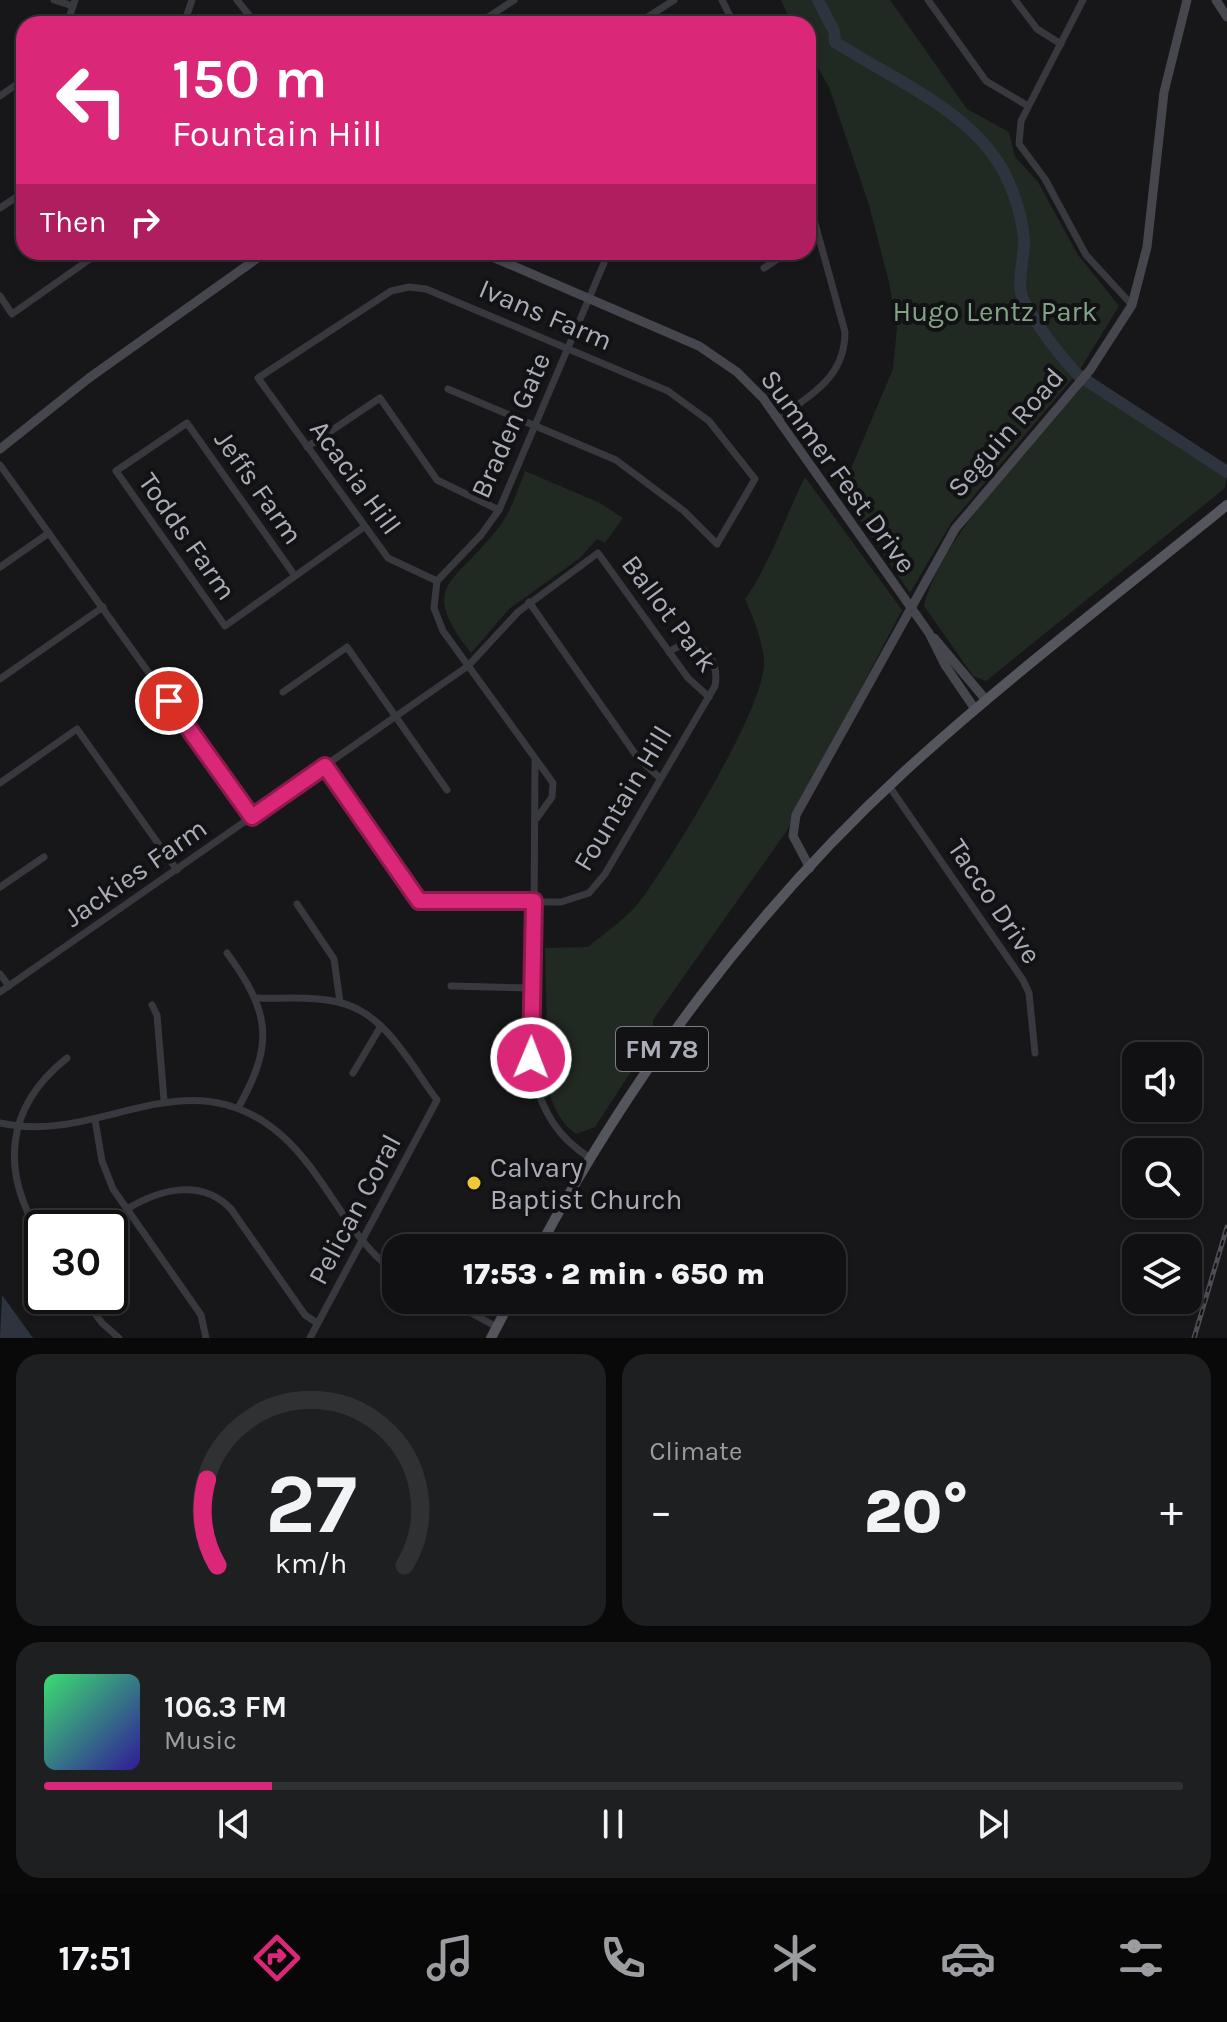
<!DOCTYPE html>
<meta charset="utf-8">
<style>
:root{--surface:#111113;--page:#1e1f21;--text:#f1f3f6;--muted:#9c9da0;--line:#303133;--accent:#db2777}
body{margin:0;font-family:Karla,sans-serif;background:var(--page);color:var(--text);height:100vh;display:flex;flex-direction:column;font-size:30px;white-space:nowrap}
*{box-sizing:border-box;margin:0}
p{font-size:26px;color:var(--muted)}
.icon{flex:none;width:44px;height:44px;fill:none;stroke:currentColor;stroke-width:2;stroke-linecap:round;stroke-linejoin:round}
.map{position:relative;height:1338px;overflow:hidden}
.side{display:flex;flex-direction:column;gap:16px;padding:16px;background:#09090a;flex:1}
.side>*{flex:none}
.banner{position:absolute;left:16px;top:16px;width:800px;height:244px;border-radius:24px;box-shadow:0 2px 6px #0004,0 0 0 2px var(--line);background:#db2777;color:#fff;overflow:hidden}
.controls{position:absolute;left:1122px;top:1042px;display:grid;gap:16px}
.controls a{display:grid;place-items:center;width:80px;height:80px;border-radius:16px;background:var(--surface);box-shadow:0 2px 6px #0004,0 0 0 2px var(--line);font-size:40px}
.speed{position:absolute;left:24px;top:1210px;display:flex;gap:16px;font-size:40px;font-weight:700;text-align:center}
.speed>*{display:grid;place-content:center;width:104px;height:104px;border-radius:50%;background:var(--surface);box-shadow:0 2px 6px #0004,0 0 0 2px var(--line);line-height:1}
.speed .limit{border:4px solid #111;border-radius:12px;background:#fff;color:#111}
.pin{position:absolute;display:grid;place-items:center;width:68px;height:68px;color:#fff;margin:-34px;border:4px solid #fff;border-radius:50%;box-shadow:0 2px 8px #0007}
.me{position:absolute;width:88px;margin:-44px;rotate:1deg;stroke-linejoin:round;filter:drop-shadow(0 0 6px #0008)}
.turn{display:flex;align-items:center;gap:28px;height:168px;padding:0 24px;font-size:36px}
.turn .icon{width:104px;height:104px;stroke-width:2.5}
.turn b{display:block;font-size:56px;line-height:68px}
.then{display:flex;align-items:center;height:76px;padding:0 24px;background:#0003;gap:16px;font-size:30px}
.big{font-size:60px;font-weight:800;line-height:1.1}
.side .tile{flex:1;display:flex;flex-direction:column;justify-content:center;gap:12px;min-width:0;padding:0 28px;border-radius:24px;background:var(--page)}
.side .dial{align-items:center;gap:0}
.dial svg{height:208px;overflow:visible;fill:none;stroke:var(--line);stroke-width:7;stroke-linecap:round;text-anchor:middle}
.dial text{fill:var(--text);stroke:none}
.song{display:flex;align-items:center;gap:24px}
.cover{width:96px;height:96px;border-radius:12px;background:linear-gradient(135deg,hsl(140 70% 55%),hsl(250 70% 35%))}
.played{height:8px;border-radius:4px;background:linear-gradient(90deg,var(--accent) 20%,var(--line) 20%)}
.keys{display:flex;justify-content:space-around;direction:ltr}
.heat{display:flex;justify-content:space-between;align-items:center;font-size:44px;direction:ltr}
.side .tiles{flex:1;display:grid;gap:16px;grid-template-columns:1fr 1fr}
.tile:last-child{grid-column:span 2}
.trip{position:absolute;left:382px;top:1234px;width:464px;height:80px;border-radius:24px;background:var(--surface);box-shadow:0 2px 6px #0004,0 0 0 2px var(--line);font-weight:800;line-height:80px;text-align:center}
.dock{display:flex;height:128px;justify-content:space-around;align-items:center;background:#070708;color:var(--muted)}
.dock .icon{width:56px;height:56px}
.dock .selected{color:var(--accent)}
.dock b{font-size:36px;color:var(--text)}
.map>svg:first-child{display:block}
.green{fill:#212923}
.water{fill:#2d343d}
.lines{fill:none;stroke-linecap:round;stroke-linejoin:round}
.river{stroke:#2d343d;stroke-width:12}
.street{stroke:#38393e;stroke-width:7}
.secondary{stroke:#46474e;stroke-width:9}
.primary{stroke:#54555d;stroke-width:10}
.rail-casing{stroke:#4d4e55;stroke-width:5}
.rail{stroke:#121214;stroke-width:2;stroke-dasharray:6;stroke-linecap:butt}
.route-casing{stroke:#8e194d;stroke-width:20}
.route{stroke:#db2777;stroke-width:14}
.poi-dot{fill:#efc739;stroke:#121214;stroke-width:3}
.labels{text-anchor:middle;stroke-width:8;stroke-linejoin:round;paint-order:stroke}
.shield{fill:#121214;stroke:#7c7e88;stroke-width:2}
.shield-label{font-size:26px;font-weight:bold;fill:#aaadb9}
.park-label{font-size:28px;fill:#81a487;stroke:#121214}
.street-label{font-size:28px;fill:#aaadb9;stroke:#121214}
.poi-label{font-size:28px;fill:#aaadb9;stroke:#121214;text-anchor:start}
</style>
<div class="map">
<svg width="1227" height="1338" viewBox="0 0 1227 1338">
<rect width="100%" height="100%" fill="#171719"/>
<g class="green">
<polygon points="781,0 890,0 967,109 1009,132 1015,157 1038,182 1078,255 1119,306 1079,371 951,523 910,593 841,492 893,369 897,328 889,282 869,205 829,87 808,51 808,24 792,24"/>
<path d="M1085,383L1227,476L1225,488L986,681L973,676L924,606C941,535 1037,440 1085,383Z"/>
<path d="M525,471L600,503L623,518L605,543L597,539L580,558L509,609L471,653C418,585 453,585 495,532C510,515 517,492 525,471Z"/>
<path d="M805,477L902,610L786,832L653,1020V1038L595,1127L576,1134C547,1113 543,1071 543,1038H547L545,948L588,947C606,932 630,916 643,897C673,855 764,710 764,663C764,644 753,617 745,599C771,562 785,517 805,477Z"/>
</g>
<polygon class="water" points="2,1295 33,1338 0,1338"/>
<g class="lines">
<path class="river" d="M818,0L834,31L835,42C886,75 958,106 993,155C1010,177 1022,213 1024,240C1025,258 1015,285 1024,301C1037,326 1058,353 1078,375L1227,472"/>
<g class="street">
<polyline points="54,0 73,6"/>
<polyline points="237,0 256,24"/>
<polyline points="722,0 734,24"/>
<polyline points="928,0 986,81 1028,106"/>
<polyline points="1015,0 1037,29 1061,44"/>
<polyline points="1083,0 1021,121 1019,144 1045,179 1086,255 1132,305"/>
<polyline points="67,24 75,0"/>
<polyline points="184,24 192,0"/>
<polyline points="478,24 514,0"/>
<polyline points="637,24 674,0"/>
<polyline points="0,96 24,79"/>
<polyline points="0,208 24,192"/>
<polyline points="764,268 788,252"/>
<polyline points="0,296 12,314 100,252"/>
<path d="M778,419C811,394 845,378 845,332L808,198"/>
<polyline points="307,447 380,398 437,480 499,510"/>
<polyline points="0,465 252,817"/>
<polyline points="0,567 49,533"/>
<polyline points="295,576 187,423 116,471 225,626 364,527"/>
<polyline points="437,581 388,558 258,378 391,291 409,287 426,289 668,391 709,421 755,479 717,544 684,511 616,460 448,389"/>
<polyline points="529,602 638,758 660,778"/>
<polyline points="0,679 103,607"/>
<polyline points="283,692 347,647 447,790"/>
<path d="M535,762L533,1075C543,1112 557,1137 590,1158"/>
<path d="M325,766L419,901L561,902L589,893L605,874L715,686C721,656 695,632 669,652"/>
<polyline points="0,783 77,729 177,870"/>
<polyline points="889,786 1023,980 1029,993 1035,1053"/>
<polyline points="537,818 552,797 553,783 443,631 434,608 437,581 481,535 499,510 604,263"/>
<polyline points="0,887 44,857"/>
<polyline points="297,904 334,959 340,1002"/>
<path d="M227,953C270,1012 275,1043 238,1108"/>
<polyline points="0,974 9,986"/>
<polyline points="451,986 533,988"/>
<polyline points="0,992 468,666 518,612 598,553 688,678 709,697"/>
<path d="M257,998C283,999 312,996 338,1002C385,1012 410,1064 437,1100L310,1338"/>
<polyline points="152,1005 157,1015 164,1100"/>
<polyline points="353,1073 381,1026"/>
<polyline points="95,1120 102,1161 113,1189 201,1315 206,1338"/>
<path d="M0,1123C96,1145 180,1060 270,1126C324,1165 343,1235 396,1273"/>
<path d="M127,1209C160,1189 202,1178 231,1209L305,1315L317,1323"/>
<path d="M42,1238C0,1173 4,1108 67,1058"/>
<polyline points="82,1296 102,1323 119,1338"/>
<polyline points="447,1300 497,1327"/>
</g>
<g class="secondary">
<polyline points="1216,0 1227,17"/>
<polyline points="481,252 699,346 737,372 763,398 929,633 945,665 975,709"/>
<polyline points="0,449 89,378 266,252"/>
<polyline points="934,638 986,700"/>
<polyline points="810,868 793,836 796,815 955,529 1090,370 1132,305 1147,247 1164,92 1187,0"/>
</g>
<g class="primary">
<path d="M539,1248C634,1071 757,907 905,771C1008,677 1119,593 1227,505"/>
<polyline points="491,1338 511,1300"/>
</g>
<g class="rail-casing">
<polyline id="rail" points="1194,1338 1227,1227"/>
</g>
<use href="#rail" class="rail"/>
</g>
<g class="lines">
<g class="route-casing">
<polyline id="route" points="169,701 252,817 325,766 419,901 534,901 531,1058"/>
</g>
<use href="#route" class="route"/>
</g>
<circle class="poi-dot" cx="474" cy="1183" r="8"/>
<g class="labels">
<rect class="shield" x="616" y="1027" width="92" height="44" rx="6"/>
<g class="shield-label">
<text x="662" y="1058">FM 78</text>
</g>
<g class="park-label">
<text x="995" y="321">Hugo Lentz Park</text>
</g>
<g class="street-label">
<text transform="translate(546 314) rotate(23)" y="10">Ivans Farm</text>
<text transform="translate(510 425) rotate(-66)" y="10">Braden Gate</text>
<text transform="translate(1005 432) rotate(-49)" y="10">Seguin Road</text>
<text transform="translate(839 471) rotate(54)" y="10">Summer Fest Drive</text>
<text transform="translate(356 477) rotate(54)" y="10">Acacia Hill</text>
<text transform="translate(259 487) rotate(55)" y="10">Jeffs Farm</text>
<text transform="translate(188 536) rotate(55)" y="10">Todds Farm</text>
<text transform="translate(670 613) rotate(53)" y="10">Ballot Park</text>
<text transform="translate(622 798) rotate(-59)" y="10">Fountain Hill</text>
<text transform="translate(135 872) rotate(-35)" y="10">Jackies Farm</text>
<text transform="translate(995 901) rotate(56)" y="10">Tacco Drive</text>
<text transform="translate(354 1209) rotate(-62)" y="10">Pelican Coral</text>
</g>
<g class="poi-label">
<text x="490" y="1177">Calvary<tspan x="490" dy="32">Baptist Church</tspan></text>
</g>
</g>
</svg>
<div class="controls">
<a><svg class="icon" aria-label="sound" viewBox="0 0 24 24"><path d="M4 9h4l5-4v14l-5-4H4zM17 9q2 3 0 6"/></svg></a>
<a><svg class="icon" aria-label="search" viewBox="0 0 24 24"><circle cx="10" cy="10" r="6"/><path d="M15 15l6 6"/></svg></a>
<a><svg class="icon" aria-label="layers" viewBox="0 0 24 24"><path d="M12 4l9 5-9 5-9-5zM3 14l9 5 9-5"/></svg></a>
</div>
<div class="speed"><div class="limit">30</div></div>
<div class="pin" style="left:169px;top:701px;background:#d93025"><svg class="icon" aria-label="arrive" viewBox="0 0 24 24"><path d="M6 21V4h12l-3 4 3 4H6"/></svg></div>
<svg class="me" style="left:531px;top:1058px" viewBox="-20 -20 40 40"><circle r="17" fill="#db2777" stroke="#fff" stroke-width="3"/><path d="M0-11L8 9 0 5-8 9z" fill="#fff"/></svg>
<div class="trip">17:53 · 2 min · 650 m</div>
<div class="banner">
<div class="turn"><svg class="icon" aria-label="left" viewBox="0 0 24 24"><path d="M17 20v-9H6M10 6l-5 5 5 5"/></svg><div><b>150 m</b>Fountain Hill</div></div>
<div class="then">Then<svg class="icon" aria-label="right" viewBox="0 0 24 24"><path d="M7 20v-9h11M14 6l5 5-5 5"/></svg></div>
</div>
</div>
<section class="side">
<div class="tiles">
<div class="tile dial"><svg viewBox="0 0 100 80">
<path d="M14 69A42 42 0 1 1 86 69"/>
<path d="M14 69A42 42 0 0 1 10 36" stroke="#db2777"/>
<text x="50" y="56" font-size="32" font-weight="700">27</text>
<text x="50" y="72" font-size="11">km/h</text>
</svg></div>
<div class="tile"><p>Climate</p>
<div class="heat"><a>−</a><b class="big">20°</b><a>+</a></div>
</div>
<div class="tile">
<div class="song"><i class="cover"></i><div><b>106.3 FM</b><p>Music</p></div></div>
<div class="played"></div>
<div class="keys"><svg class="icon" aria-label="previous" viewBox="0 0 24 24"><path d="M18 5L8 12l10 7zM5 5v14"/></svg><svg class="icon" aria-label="pause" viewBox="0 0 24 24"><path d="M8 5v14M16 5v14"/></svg><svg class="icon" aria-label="next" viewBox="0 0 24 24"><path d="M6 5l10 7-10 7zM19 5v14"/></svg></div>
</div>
</div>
</section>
<nav class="dock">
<b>17:51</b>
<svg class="icon selected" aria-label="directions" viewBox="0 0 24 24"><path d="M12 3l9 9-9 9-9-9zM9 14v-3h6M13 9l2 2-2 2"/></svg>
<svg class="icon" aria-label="music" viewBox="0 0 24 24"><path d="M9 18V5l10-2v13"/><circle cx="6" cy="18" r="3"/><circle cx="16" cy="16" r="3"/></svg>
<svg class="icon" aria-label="phone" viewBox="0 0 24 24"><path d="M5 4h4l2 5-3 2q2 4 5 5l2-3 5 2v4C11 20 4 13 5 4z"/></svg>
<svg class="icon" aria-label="climate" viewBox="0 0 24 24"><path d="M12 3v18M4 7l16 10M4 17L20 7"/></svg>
<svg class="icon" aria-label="car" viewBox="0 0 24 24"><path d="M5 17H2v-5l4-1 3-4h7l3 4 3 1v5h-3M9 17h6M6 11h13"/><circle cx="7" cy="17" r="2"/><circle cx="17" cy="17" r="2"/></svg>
<svg class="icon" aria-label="filters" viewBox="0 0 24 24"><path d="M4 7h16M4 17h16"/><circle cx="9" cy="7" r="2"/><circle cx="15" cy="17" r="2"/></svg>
</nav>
